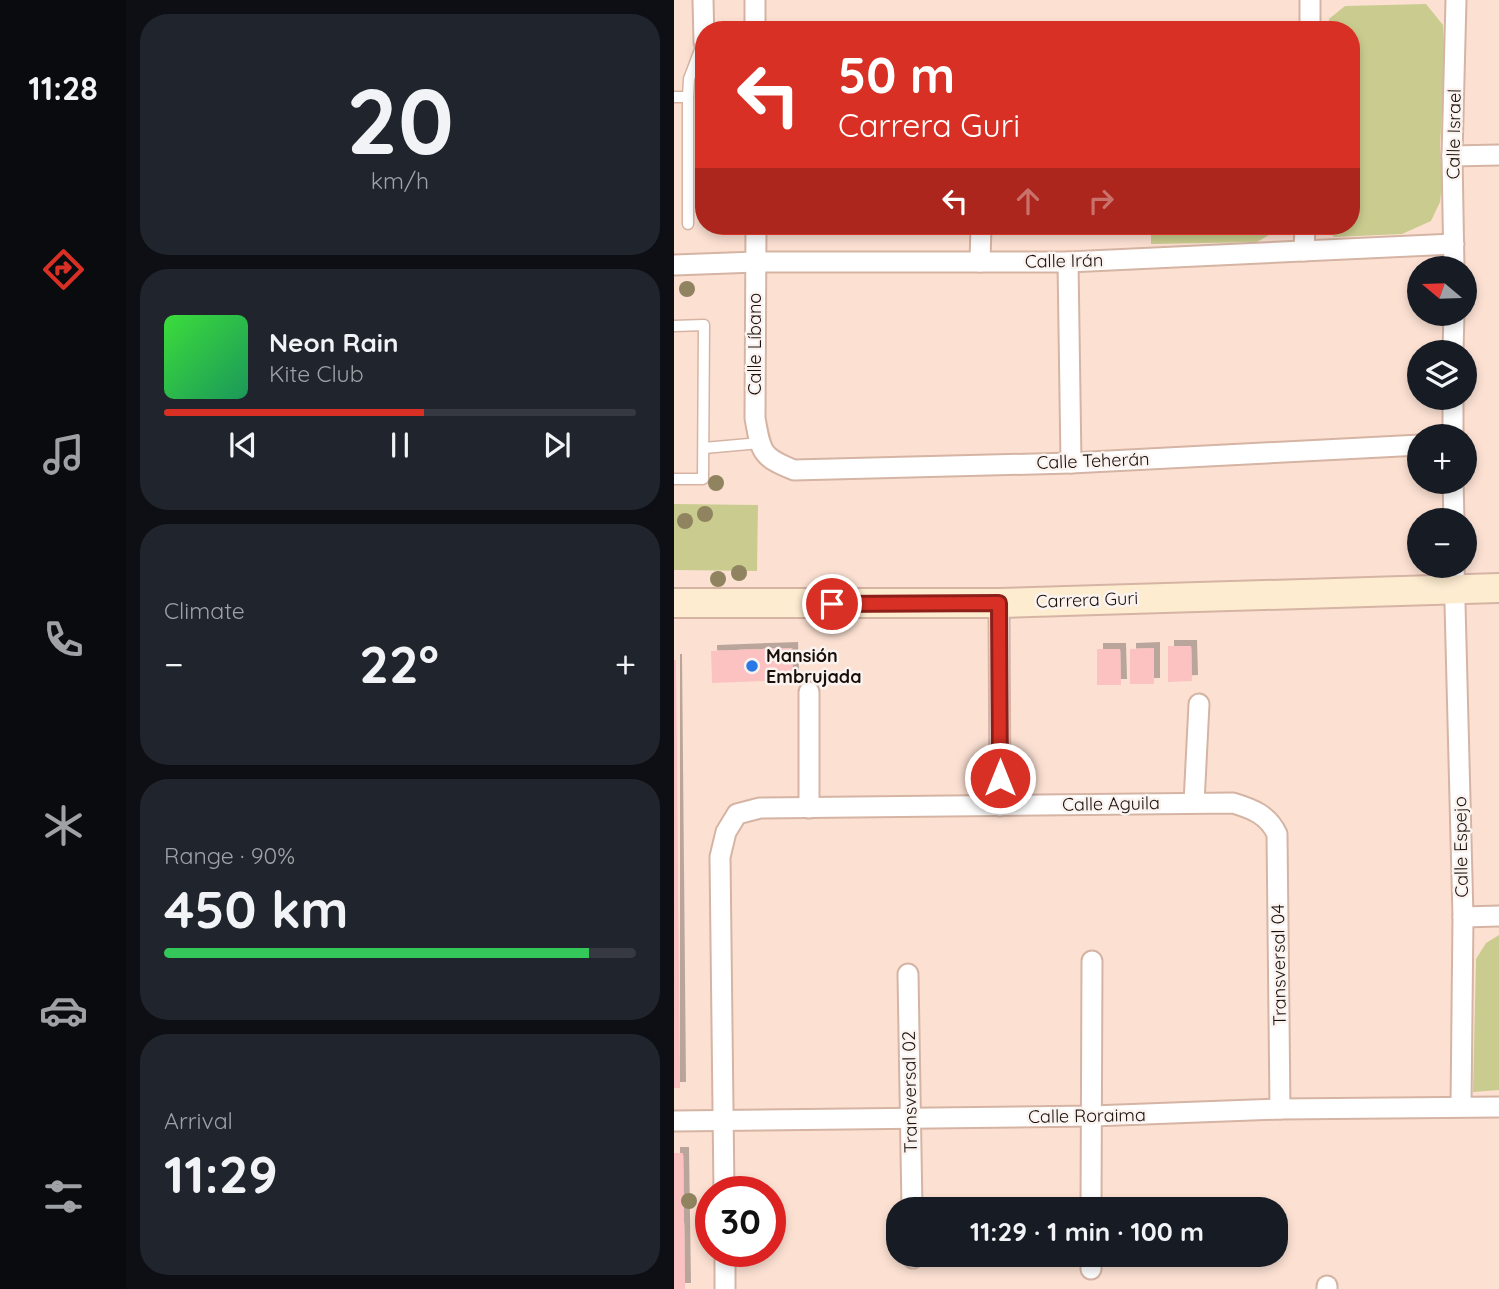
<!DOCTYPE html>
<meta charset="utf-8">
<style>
:root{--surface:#171b24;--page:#20242c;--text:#f1f3f6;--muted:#9ea1a6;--line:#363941;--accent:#d93025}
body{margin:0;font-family:Quicksand,sans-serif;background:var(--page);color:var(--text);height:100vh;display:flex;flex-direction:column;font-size:26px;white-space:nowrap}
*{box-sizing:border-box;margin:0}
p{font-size:23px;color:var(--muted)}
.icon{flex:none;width:38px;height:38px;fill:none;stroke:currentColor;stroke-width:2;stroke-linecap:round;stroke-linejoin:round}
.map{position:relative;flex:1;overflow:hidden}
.side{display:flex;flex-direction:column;gap:14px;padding:14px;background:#0d0f14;width:548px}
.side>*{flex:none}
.banner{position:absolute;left:21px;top:21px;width:665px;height:214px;border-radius:28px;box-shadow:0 4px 10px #0003;background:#d93025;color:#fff;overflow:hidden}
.needle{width:46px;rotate:289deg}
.controls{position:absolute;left:733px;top:256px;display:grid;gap:14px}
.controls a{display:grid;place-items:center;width:70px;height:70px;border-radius:50%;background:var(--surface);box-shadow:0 4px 10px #0003;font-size:35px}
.speed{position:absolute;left:21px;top:1176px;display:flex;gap:14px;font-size:35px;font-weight:700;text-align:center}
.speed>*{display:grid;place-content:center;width:91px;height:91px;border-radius:50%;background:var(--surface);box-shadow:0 4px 10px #0003;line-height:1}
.speed .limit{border:10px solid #d22;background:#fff;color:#111}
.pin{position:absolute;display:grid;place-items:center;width:60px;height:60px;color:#fff;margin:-30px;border:4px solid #fff;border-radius:50%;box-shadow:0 2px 7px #0007}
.me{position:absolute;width:77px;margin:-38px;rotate:0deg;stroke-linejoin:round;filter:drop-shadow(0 0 5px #0008)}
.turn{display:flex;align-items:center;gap:24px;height:147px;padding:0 28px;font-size:32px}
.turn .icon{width:91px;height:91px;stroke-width:2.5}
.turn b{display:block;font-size:49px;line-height:60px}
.lanes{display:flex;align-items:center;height:66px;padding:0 28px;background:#0003;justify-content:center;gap:35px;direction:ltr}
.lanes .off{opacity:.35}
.big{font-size:52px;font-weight:700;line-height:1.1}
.side .widget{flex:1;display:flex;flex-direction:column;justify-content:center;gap:10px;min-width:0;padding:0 24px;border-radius:28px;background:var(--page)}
.side .dial{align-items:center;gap:0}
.dial b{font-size:91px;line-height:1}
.song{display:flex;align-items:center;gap:21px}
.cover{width:84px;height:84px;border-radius:10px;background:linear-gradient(135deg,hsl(120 70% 55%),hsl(150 70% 35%))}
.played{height:7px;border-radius:4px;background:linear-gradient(90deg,var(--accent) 55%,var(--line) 55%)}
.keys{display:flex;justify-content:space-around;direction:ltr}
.heat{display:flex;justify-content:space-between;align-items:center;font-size:38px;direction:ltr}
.charge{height:10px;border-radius:5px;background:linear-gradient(90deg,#34c759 90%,var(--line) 0)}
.trip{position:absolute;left:212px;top:1197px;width:402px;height:70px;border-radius:28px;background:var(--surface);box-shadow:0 4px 10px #0003;font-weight:700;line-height:70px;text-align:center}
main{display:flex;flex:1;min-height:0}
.menu{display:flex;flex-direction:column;width:126px;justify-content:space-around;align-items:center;background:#090b0e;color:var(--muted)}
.menu .icon{width:49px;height:49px}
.menu .on{color:var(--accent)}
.menu b{font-size:32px;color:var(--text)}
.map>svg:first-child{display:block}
.green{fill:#cacc8f}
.building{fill:#fcc1c1;filter:url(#shadow)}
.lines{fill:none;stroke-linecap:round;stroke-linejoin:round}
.lane-casing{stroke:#d5b4a4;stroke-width:13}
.street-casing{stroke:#d5b4a4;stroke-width:23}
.secondary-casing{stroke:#d5b4a4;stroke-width:32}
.lane{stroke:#fff;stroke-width:10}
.street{stroke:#fff;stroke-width:19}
.secondary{stroke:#fdecd0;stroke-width:28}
.tree{fill:#8f8360}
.route-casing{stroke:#8d1f18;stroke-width:18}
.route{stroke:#d93025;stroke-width:12}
.poi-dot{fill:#297ae5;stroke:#faf3f0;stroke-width:2.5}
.labels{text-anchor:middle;stroke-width:5;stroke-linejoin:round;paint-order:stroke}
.street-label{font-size:18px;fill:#1a0f09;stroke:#faf3f0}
.poi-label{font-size:18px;font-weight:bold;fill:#1a0f09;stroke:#faf3f0;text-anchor:start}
</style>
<main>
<nav class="menu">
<b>11:28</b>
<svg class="icon on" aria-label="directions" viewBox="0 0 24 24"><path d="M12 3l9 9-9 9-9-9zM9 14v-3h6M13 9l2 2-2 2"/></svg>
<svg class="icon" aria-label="music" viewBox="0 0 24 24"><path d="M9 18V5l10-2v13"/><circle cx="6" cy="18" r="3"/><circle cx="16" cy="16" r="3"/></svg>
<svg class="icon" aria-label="phone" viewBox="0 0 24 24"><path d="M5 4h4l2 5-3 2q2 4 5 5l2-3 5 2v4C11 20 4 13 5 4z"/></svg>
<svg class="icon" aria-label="climate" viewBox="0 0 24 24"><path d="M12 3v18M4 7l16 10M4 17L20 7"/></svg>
<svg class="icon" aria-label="car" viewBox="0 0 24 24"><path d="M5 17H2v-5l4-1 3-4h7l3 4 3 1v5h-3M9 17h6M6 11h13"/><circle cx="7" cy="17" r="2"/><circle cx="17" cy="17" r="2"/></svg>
<svg class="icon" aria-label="filters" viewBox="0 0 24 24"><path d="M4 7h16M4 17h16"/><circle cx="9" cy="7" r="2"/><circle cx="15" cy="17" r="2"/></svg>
</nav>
<section class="side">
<div class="widget dial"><b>20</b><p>km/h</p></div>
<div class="widget">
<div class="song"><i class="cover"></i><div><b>Neon Rain</b><p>Kite Club</p></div></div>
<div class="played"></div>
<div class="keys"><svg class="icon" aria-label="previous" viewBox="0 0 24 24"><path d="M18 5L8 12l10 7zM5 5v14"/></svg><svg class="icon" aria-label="pause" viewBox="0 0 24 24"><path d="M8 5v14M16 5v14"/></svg><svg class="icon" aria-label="next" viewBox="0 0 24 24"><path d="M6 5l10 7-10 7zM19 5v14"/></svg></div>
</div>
<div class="widget"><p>Climate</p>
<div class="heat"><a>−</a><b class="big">22°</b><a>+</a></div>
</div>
<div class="widget"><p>Range · 90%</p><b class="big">450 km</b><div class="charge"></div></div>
<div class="widget"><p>Arrival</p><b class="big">11:29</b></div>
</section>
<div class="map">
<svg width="826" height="1289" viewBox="0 0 826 1289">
<defs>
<filter id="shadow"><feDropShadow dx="6" dy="-6" stdDeviation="0" flood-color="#0004"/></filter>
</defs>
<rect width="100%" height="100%" fill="#fce1d3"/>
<g class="green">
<polygon points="752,4 769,25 771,60 766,145 768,184 766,202 757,221 728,234 660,237 652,226 677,226 677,30 654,30 655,19 671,6"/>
<polygon points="477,226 604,226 600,232 583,242 477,244"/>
<polygon points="0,504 84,505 83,571 0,570"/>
<polygon points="825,935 825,1090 799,1092 802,959 812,943"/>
</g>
<g class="building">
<polygon points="494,646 517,646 518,681 494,682"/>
<polygon points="118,648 119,680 38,683 37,651"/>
<polygon points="480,648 480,684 456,684 456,649"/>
<polygon points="423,649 446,649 447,685 423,685"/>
<polygon points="0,660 2,660 6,1088 0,1088"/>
<polygon points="0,1153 9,1153 11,1289 0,1289"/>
</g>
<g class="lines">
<g class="lane-casing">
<g id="lane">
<polyline points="0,97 14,97 14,224"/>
<polyline points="14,97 15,79 29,42"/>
<polyline points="0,326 30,325 29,479 0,479"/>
<polyline points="30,448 86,443"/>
</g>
</g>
<g class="street-casing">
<g id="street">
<polyline points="29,0 30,42"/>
<polyline points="81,30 81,0"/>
<polyline points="636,30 636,0"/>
<polyline points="778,156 826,155"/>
<path d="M82,226L81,418C87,452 87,457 120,470L397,463L746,445"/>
<polyline points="630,251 631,226"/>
<polyline points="306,262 307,226"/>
<polyline points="394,262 397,463"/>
<polyline points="0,265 82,262 394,262 780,244"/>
<polyline points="780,268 778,156 782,0"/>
<polyline points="779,352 780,313"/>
<polyline points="779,436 779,397"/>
<polyline points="779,481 780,520"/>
<polyline points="780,565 789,917 787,1106"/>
<polyline points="325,603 326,806"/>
<polyline points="520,803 525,704"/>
<polyline points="135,808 135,692"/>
<polyline points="789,917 826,916"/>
<polyline points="234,974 238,1209"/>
<polyline points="0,1121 418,1116 606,1109 826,1107"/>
<path d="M50,1192L46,857L52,832L63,814L86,808L559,803C579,809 594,815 603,834L606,1109"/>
<polyline points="417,1209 418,961"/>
<polyline points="51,1251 51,1289"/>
<polyline points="239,1255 239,1258"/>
<polyline points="417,1269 417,1255"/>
<polyline points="653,1286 653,1289"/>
</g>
</g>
<g class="secondary-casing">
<polyline id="secondary" points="0,603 325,603 826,588"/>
</g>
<use href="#lane" class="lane"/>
<use href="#street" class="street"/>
<use href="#secondary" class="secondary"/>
</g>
<g class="tree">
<circle cx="13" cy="289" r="8"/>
<circle cx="42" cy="483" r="8"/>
<circle cx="31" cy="514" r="8"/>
<circle cx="11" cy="521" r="8"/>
<circle cx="65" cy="573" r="8"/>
<circle cx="44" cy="579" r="8"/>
<circle cx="15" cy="1201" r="8"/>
</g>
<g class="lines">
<g class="route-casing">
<polyline id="route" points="158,604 325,603 326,778"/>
</g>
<use href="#route" class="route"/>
</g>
<circle class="poi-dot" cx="78" cy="666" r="7"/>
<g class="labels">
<g class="street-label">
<text transform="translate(780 134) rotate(-89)" y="6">Calle Israel</text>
<text transform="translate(390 261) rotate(-1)" y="6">Calle Irán</text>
<text transform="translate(81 344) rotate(-90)" y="6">Calle Líbano</text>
<text transform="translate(419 461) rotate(-2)" y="6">Calle Teherán</text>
<text transform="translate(413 600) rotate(-2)" y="6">Carrera Guri</text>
<text transform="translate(437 804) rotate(-1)" y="6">Calle Aguila</text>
<text transform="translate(787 847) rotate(-91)" y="6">Calle Espejo</text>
<text transform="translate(605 965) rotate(-91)" y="6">Transversal 04</text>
<text transform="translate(236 1092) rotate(-91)" y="6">Transversal 02</text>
<text transform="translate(413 1116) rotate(-1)" y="6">Calle Roraima</text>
</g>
<g class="poi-label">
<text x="92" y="662">Mansión<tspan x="92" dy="21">Embrujada</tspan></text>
</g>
</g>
</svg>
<div class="controls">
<a><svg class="needle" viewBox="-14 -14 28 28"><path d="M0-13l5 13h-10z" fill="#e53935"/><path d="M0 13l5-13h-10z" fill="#9ea1a6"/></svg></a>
<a><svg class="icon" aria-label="layers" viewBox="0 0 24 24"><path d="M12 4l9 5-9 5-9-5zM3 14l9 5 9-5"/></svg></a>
<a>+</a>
<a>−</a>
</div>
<div class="speed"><div class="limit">30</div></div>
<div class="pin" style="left:158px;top:604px;background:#d93025"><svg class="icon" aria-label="arrive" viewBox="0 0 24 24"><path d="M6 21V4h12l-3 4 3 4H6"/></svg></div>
<svg class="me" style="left:326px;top:778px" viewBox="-20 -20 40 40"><circle r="17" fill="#d93025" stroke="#fff" stroke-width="3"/><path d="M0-11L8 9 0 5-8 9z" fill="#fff"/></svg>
<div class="trip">11:29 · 1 min · 100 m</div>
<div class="banner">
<div class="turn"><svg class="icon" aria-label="left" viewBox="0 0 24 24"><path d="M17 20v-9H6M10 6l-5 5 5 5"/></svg><div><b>50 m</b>Carrera Guri</div></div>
<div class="lanes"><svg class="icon" aria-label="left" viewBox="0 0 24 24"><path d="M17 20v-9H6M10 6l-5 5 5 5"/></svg><svg class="icon off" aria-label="ahead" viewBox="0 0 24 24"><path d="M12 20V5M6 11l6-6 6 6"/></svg><svg class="icon off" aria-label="right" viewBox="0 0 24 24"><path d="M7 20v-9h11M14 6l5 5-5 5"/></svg></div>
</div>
</div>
</main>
